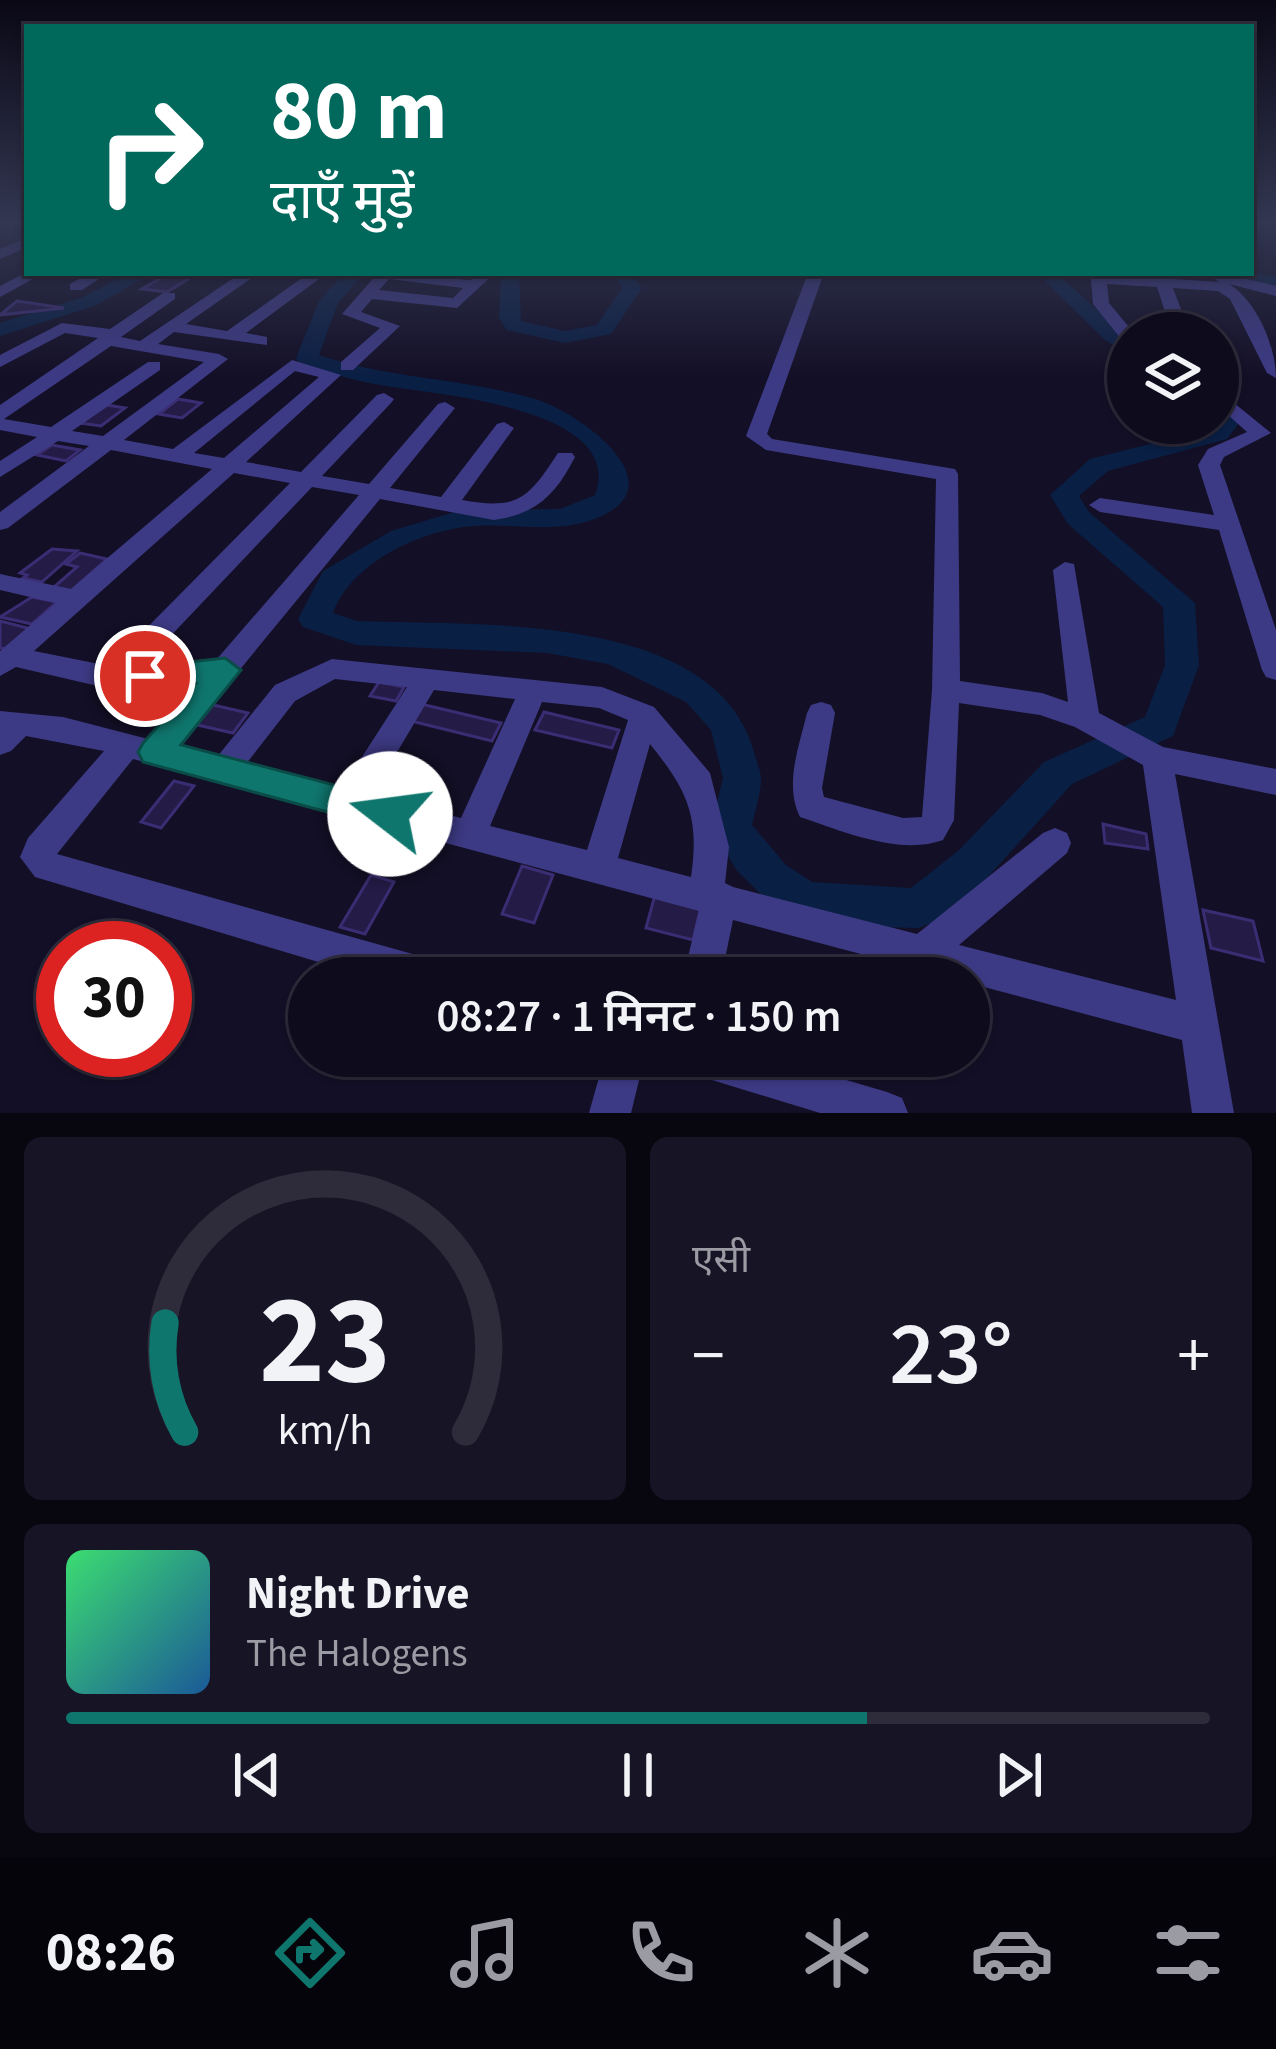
<!DOCTYPE html>
<html lang="hi">
<meta charset="utf-8">
<style>
:root{--surface:#0e0b1c;--page:#171425;--text:#f1f3f6;--muted:#9b9ba3;--line:#2e2b3b;--accent:#0f766e}
body{margin:0;font-family:"Source Sans 3","Noto Sans Devanagari",sans-serif;background:var(--page);color:var(--text);height:100vh;display:flex;flex-direction:column;font-size:45px;white-space:nowrap}
*{box-sizing:border-box;margin:0}
p{font-size:39px;color:var(--muted)}
.icon{flex:none;width:66px;height:66px;fill:none;stroke:currentColor;stroke-width:2;stroke-linecap:round;stroke-linejoin:round}
.map{position:relative;height:1113px;overflow:hidden}
.sheet{display:flex;flex-direction:column;gap:24px;padding:24px;background:#08060f;flex:1}
.sheet>*{flex:none}
.guide{position:absolute;left:24px;top:24px;width:1230px;height:252px;border-radius:0px;box-shadow:0 3px 9px #0004,0 0 0 3px var(--line);background:#00695c;color:#fff;overflow:hidden}
.fabs{position:absolute;left:1107px;top:312px;display:grid;gap:24px}
.fabs a{display:grid;place-items:center;width:132px;height:132px;border-radius:50%;background:var(--surface);box-shadow:0 3px 9px #0004,0 0 0 3px var(--line);font-size:60px}
.speed{position:absolute;left:36px;top:921px;display:flex;gap:24px;font-size:60px;font-weight:700;text-align:center}
.speed>*{display:grid;place-content:center;width:156px;height:156px;border-radius:50%;background:var(--surface);box-shadow:0 3px 9px #0004,0 0 0 3px var(--line);line-height:1}
.speed .limit{border:18px solid #d22;background:#fff;color:#111}
.pin{position:absolute;display:grid;place-items:center;width:102px;height:102px;color:#fff;margin:-51px;border:6px solid #fff;border-radius:50%;box-shadow:0 3px 12px #0007}
.me{position:absolute;width:132px;margin:-66px;rotate:285deg;stroke-linejoin:round;filter:drop-shadow(0 0 9px #0008)}
.turn{display:flex;align-items:center;gap:42px;height:252px;padding:0 48px;font-size:54px}
.turn .icon{width:156px;height:156px;stroke-width:2.5}
.turn b{display:block;font-size:84px;line-height:102px}
.big{font-size:90px;font-weight:600;line-height:1.1}
.sheet .tile{flex:1;display:flex;flex-direction:column;justify-content:center;gap:18px;min-width:0;padding:0 42px;border-radius:18px;background:var(--page)}
.sheet .dial{align-items:center;gap:0}
.dial svg{height:312px;overflow:visible;fill:none;stroke:var(--line);stroke-width:7;stroke-linecap:round;text-anchor:middle}
.dial text{fill:var(--text);stroke:none}
.song{display:flex;align-items:center;gap:36px}
.cover{width:144px;height:144px;border-radius:18px;background:linear-gradient(135deg,hsl(140 70% 55%),hsl(210 70% 35%))}
.played{height:12px;border-radius:6px;background:linear-gradient(90deg,var(--accent) 70%,var(--line) 70%)}
.keys{display:flex;justify-content:space-around;direction:ltr}
.heat{display:flex;justify-content:space-between;align-items:center;font-size:66px;direction:ltr}
.sheet .tiles{flex:1;display:grid;gap:24px;grid-template-columns:1fr 1fr}
.tile:last-child{grid-column:span 2}
.trip{position:absolute;left:288px;top:957px;width:702px;height:120px;border-radius:60px;background:var(--surface);box-shadow:0 3px 9px #0004,0 0 0 3px var(--line);font-weight:600;line-height:120px;text-align:center}
.tabs{display:flex;height:192px;justify-content:space-around;align-items:center;background:#06040b;color:var(--muted)}
.tabs .icon{width:84px;height:84px}
.tabs .active{color:var(--accent)}
.tabs b{font-size:54px;color:var(--text)}
.map>svg:first-child{display:block}
.lines{fill:none;stroke-linecap:round;stroke-linejoin:round}
.river{fill:#0a1f44;fill-rule:evenodd}
.building{fill:#241b47;stroke:#3b2d73;stroke-width:3}
.minor{fill:#3d3a85;fill-rule:evenodd}
.route{fill:#0f766e;stroke:#0a4d48;stroke-width:3}
</style>
<div class="map">
<svg width="1276" height="1113" viewBox="0 0 1276 1113">
<rect width="100%" height="100%" fill="#130f26"/>
<g class="lines">
<g class="river">
<polygon points="1251,272 1276,277 1276,289 1221,273"/>
<polygon points="129,273 152,273 97,305 0,336 0,323 83,297"/>
<path d="M344,273H364L338,303L319,355C389,379 464,378 535,399C574,410 677,480 602,516C561,535 517,523 474,526C421,530 352,562 333,613L357,621C474,626 715,610 754,752C756,760 761,771 761,779C761,793 755,811 752,825L786,865L812,882L911,888L958,851L1044,762L1145,717L1165,665L1163,607L1068,524L1050,495L1090,459L1209,429L1218,423V398L1227,400L1242,419L1227,439L1108,471L1079,496L1089,512L1195,603L1199,665L1173,736L1072,784L988,877L934,922L919,928L831,926L774,907L737,871L711,828L723,778L711,730L686,702L608,664L547,653L356,645L303,627L298,619L323,571L391,531L461,510L560,509L595,495C628,406 429,394 380,385C352,380 326,372 299,363L296,358L319,301Z"/>
<polygon points="501,273 519,273 521,321 565,331 597,325 622,288 613,273 631,273 642,288 611,334 565,343 507,330 499,318"/>
<polygon points="1037,273 1056,273 1128,337 1128,355 1104,339"/>
</g>
</g>
<g class="building">
<polygon points="166,275 190,278 167,292 142,289"/>
<polygon points="17,301 64,308 0,315"/>
<polygon points="178,399 201,403 182,418 159,414"/>
<polygon points="107,405 125,408 101,426 80,423"/>
<polygon points="52,445 80,450 66,461 37,455"/>
<polygon points="52,549 77,551 42,582 23,578 27,575 20,573"/>
<polygon points="80,553 107,559 71,591 54,587 77,567 66,564"/>
<polygon points="32,597 57,602 32,624 0,617"/>
<polygon points="0,621 31,629 8,649 0,648"/>
<polygon points="379,682 404,687 396,701 370,696"/>
<polygon points="209,704 248,713 233,733 193,724"/>
<polygon points="421,704 501,723 492,741 411,721"/>
<polygon points="544,712 619,730 612,748 535,730"/>
<polygon points="174,781 194,786 161,828 141,822"/>
<polygon points="1103,824 1146,834 1148,849 1105,843"/>
<polygon points="522,866 553,875 534,923 502,914"/>
<polygon points="371,875 394,882 365,934 340,927"/>
<polygon points="655,895 701,906 693,940 646,928"/>
<polygon points="1203,910 1253,921 1263,961 1211,948"/>
</g>
<g class="lines">
<g class="minor">
<polygon points="27,238 27,247 0,259 0,249"/>
<polygon points="27,272 44,273 0,297 0,286"/>
<polygon points="89,273 108,273 82,290 70,290 70,284"/>
<path d="M241,273H259L186,324L227,331L309,273H327L246,333L267,337V345L174,332L158,344L219,354L228,359L124,440L173,449L292,360L341,375L246,462L301,472L377,395L384,393L394,399L391,403L322,476L369,484L438,404L445,402L455,408L390,488L441,497L497,424L504,422L514,428L462,500C518,510 528,499 558,453H572L575,457C556,494 537,514 494,520L380,499L177,746L217,757L275,685L332,659L602,687L654,707L710,773L729,847L725,883L733,887L917,934L1043,833L1055,828L1067,833L1071,843L1067,853L959,945L1176,1000L1143,765L1075,727L1040,715L959,703L954,820L943,840C900,856 842,831 800,817C784,784 799,747 807,713L811,705L821,702L831,705L835,713L822,788L824,797L903,818L922,817L932,690L936,479L766,450L746,436L808,273H824L767,434L772,439L955,469L958,474L960,681L1042,693L1068,702L1053,570L1065,562L1074,564L1099,713L1163,747L1276,769V795L1175,774L1234,1113H1192L1182,1040L969,983V978H951L733,920L721,978H683L699,911L133,759L57,854L434,960L447,965L453,978H372L35,877L20,857L28,838L104,751L26,736L11,751L0,755V711L63,717L148,739L198,682L102,687L16,667L0,676V651L56,603L0,590V574L71,589L212,469L111,450L8,528L0,530V512L89,446L58,441L0,477V461L37,437L0,430V405L98,338L65,333L0,367V355L62,323L110,329L163,293H175V299L121,337L140,341ZM111,346L204,362L103,436L72,431L160,370V362H148L51,427L4,419ZM295,371L319,377L224,458L194,453ZM234,473L290,483L109,666L34,651ZM312,487L359,495L216,660L144,664ZM335,679L407,687L342,788L246,764L295,701ZM434,690L515,699L461,818L371,796ZM542,702L599,708L628,720L587,850L490,826ZM650,744C687,790 700,816 691,877L618,858Z"/>
<path d="M378,273L471,280L478,273H495L457,308L372,299L361,312L400,326L353,370H341V362L380,328L342,314ZM389,279L463,288L453,298L379,290Z"/>
<path d="M1221,273L1276,286V296L1229,284C1257,301 1276,347 1276,378L1267,373L1230,299L1218,291L1173,288L1190,333H1172L1157,287L1107,284L1109,303L1134,333H1128V341L1122,340L1093,304L1091,279L1099,274L1219,282L1213,278Z"/>
<polygon points="1218,390 1271,433 1224,457 1220,465 1276,630 1276,680 1266,677 1262,670 1219,530 1100,512 1089,505 1100,498 1214,515 1198,465 1208,449 1247,432 1218,406"/>
<polygon points="605,1056 645,1056 631,1113 589,1113"/>
<polygon points="679,1056 765,1056 887,1092 902,1098 908,1113 820,1113 699,1076 685,1070"/>
</g>
</g>
<linearGradient id="sky" x2="0" y2="1"><stop stop-color="#0a0815"/><stop offset="0.59" stop-color="#333752"/><stop offset="1" stop-color="#333752" stop-opacity="0"/></linearGradient>
<rect width="1276" height="377" fill="url(#sky)"/>
<polygon class="route" points="225,658 241,670 181,745 403,803 408,814 403,825 390,829 143,762 138,752 143,743 195,684 145,688 129,676 134,668"/>
</svg>
<div class="fabs">
<a><svg class="icon" aria-label="layers" viewBox="0 0 24 24"><path d="M12 4l9 5-9 5-9-5zM3 14l9 5 9-5"/></svg></a>
</div>
<div class="speed"><div class="limit">30</div></div>
<div class="pin" style="left:145px;top:676px;background:#d93025"><svg class="icon" aria-label="arrive" viewBox="0 0 24 24"><path d="M6 21V4h12l-3 4 3 4H6"/></svg></div>
<svg class="me" style="left:390px;top:814px" viewBox="-20 -20 40 40"><circle r="19" fill="#fff"/><path d="M0-13L10 11 0 6-10 11z" fill="#0f766e"/></svg>
<div class="trip">08:27 · 1 मिनट · 150 m</div>
<div class="guide">
<div class="turn"><svg class="icon" aria-label="right" viewBox="0 0 24 24"><path d="M7 20v-9h11M14 6l5 5-5 5"/></svg><div><b>80 m</b>दाएँ मुड़ें</div></div>
</div>
</div>
<section class="sheet">
<div class="tiles">
<div class="tile dial"><svg viewBox="0 0 100 80">
<path d="M14 69A42 42 0 1 1 86 69"/>
<path d="M14 69A42 42 0 0 1 9 41" stroke="#0f766e"/>
<text x="50" y="56" font-size="32" font-weight="700">23</text>
<text x="50" y="72" font-size="11">km/h</text>
</svg></div>
<div class="tile"><p>एसी</p>
<div class="heat"><a>−</a><b class="big">23°</b><a>+</a></div>
</div>
<div class="tile">
<div class="song"><i class="cover"></i><div><b>Night Drive</b><p>The Halogens</p></div></div>
<div class="played"></div>
<div class="keys"><svg class="icon" aria-label="previous" viewBox="0 0 24 24"><path d="M18 5L8 12l10 7zM5 5v14"/></svg><svg class="icon" aria-label="pause" viewBox="0 0 24 24"><path d="M8 5v14M16 5v14"/></svg><svg class="icon" aria-label="next" viewBox="0 0 24 24"><path d="M6 5l10 7-10 7zM19 5v14"/></svg></div>
</div>
</div>
</section>
<nav class="tabs">
<b>08:26</b>
<svg class="icon active" aria-label="directions" viewBox="0 0 24 24"><path d="M12 3l9 9-9 9-9-9zM9 14v-3h6M13 9l2 2-2 2"/></svg>
<svg class="icon" aria-label="music" viewBox="0 0 24 24"><path d="M9 18V5l10-2v13"/><circle cx="6" cy="18" r="3"/><circle cx="16" cy="16" r="3"/></svg>
<svg class="icon" aria-label="phone" viewBox="0 0 24 24"><path d="M5 4h4l2 5-3 2q2 4 5 5l2-3 5 2v4C11 20 4 13 5 4z"/></svg>
<svg class="icon" aria-label="climate" viewBox="0 0 24 24"><path d="M12 3v18M4 7l16 10M4 17L20 7"/></svg>
<svg class="icon" aria-label="car" viewBox="0 0 24 24"><path d="M5 17H2v-5l4-1 3-4h7l3 4 3 1v5h-3M9 17h6M6 11h13"/><circle cx="7" cy="17" r="2"/><circle cx="17" cy="17" r="2"/></svg>
<svg class="icon" aria-label="filters" viewBox="0 0 24 24"><path d="M4 7h16M4 17h16"/><circle cx="9" cy="7" r="2"/><circle cx="15" cy="17" r="2"/></svg>
</nav>
